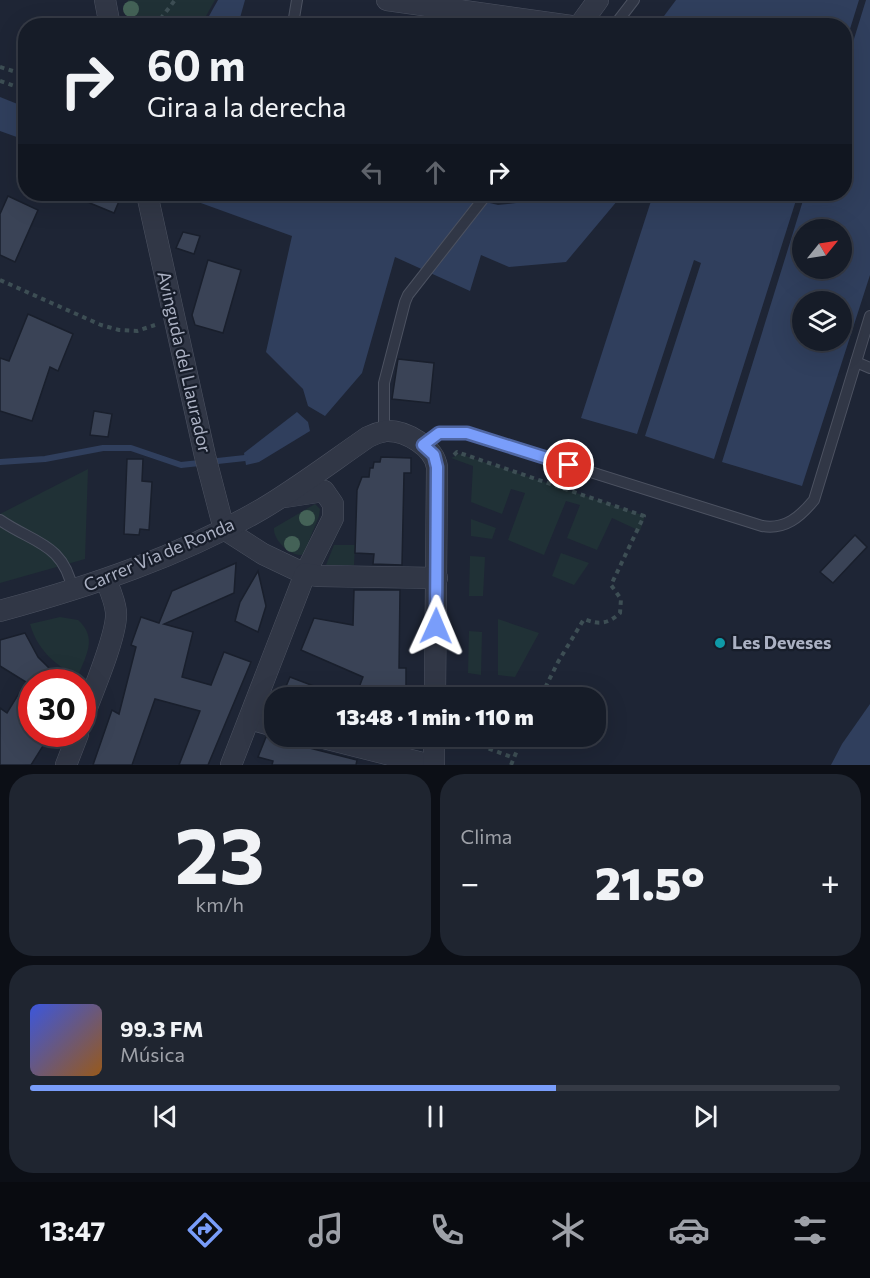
<!DOCTYPE html>
<html lang="es">
<meta charset="utf-8">
<style>
:root{--surface:#161c28;--page:#1f2530;--text:#f1f3f6;--muted:#9ea1a8;--line:#353a45;--accent:#799dfa}
body{margin:0;font-family:Commissioner,sans-serif;background:var(--page);color:var(--text);height:100vh;display:flex;flex-direction:column;font-size:22px;white-space:nowrap}
*{box-sizing:border-box;margin:0}
p{font-size:20px;color:var(--muted)}
.icon{flex:none;width:33px;height:33px;fill:none;stroke:currentColor;stroke-width:2;stroke-linecap:round;stroke-linejoin:round}
.map{position:relative;height:765px;overflow:hidden}
.details{display:flex;flex-direction:column;gap:9px;padding:9px;background:#0c0f16;flex:1}
.details>*{flex:none}
.top-card{position:absolute;left:18px;top:18px;width:834px;height:183px;border-radius:24px;box-shadow:0 6px 24px #0002,0 0 0 2px var(--line);background:#161c28;color:var(--text);overflow:hidden}
.needle{width:39px;rotate:60deg}
.tools{position:absolute;left:792px;top:219px;display:grid;gap:12px}
.tools a{display:grid;place-items:center;width:60px;height:60px;border-radius:50%;background:var(--surface);box-shadow:0 6px 24px #0002,0 0 0 2px var(--line);font-size:30px}
.speed{position:absolute;left:18px;top:669px;display:flex;gap:12px;font-size:30px;font-weight:700;text-align:center}
.speed>*{display:grid;place-content:center;width:78px;height:78px;border-radius:50%;background:var(--surface);box-shadow:0 6px 24px #0002,0 0 0 2px var(--line);line-height:1}
.speed .limit{border:9px solid #d22;background:#fff;color:#111}
.pin{position:absolute;display:grid;place-items:center;width:51px;height:51px;color:#fff;margin:-26px;border:3px solid #fff;border-radius:50%;box-shadow:0 2px 6px #0007}
.me{position:absolute;width:66px;margin:-33px;rotate:1deg;stroke-linejoin:round;filter:drop-shadow(0 0 4px #0008)}
.turn{display:flex;align-items:center;gap:21px;height:126px;padding:0 30px;font-size:27px}
.turn .icon{width:78px;height:78px;stroke-width:2.5}
.turn b{display:block;font-size:42px;line-height:51px}
.lanes{display:flex;align-items:center;height:57px;padding:0 30px;background:#0003;justify-content:center;gap:30px;direction:ltr}
.lanes .off{opacity:.35}
.big{font-size:45px;font-weight:800;line-height:1.1}
.details .tile{flex:1;display:flex;flex-direction:column;justify-content:center;gap:9px;min-width:0;padding:0 21px;border-radius:24px;background:var(--page)}
.details .dial{align-items:center;gap:0}
.dial b{font-size:78px;line-height:1}
.song{display:flex;align-items:center;gap:18px}
.cover{width:72px;height:72px;border-radius:9px;background:linear-gradient(135deg,hsl(230 70% 55%),hsl(30 70% 35%))}
.played{height:6px;border-radius:3px;background:linear-gradient(90deg,var(--accent) 65%,var(--line) 65%)}
.keys{display:flex;justify-content:space-around;direction:ltr}
.heat{display:flex;justify-content:space-between;align-items:center;font-size:33px;direction:ltr}
.details .tiles{flex:1;display:grid;gap:9px;grid-template-columns:1fr 1fr}
.tile:last-child{grid-column:span 2}
.trip{position:absolute;left:264px;top:687px;width:342px;height:60px;border-radius:24px;background:var(--surface);box-shadow:0 6px 24px #0002,0 0 0 2px var(--line);font-weight:800;line-height:60px;text-align:center}
.tab-bar{display:flex;height:96px;justify-content:space-around;align-items:center;background:#090b10;color:var(--muted)}
.tab-bar .icon{width:42px;height:42px}
.tab-bar .current{color:var(--accent)}
.tab-bar b{font-size:27px;color:var(--text)}
.map>svg:first-child{display:block}
.green{fill:#203136}
.water{fill:#303f5d;fill-rule:evenodd}
.lines{fill:none;stroke-linecap:round;stroke-linejoin:round}
.stream{stroke:#303f5d;stroke-width:6}
.building{fill:#3a4356;stroke:#191f2c;stroke-width:1.5}
.service-casing{stroke:#4c5261;stroke-width:12}
.minor-casing{stroke:#4c5261;stroke-width:22}
.path{stroke:#3d4e54;stroke-width:4;stroke-dasharray:4.5 4.5;stroke-linecap:butt}
.service{stroke:#313746;stroke-width:10}
.minor{stroke:#313746;stroke-width:21}
.tree{fill:#446257}
.route-casing{stroke:#4f66a2;stroke-width:15}
.route{stroke:#799dfa;stroke-width:10}
.culture-dot{fill:#0f9aa8;stroke:#171d2a;stroke-width:2}
.labels{text-anchor:middle;stroke-width:4.5;stroke-linejoin:round;paint-order:stroke}
.street-label{font-size:18px;fill:#abb1c3;stroke:#171d2a}
.poi-label{font-size:18px;font-weight:bold;fill:#abb1c3;stroke:#171d2a;text-anchor:start}
</style>
<div class="map">
<svg width="870" height="765" viewBox="0 0 870 765">
<rect width="100%" height="100%" fill="#1e2535"/>
<g class="green">
<polygon points="128,0 215,0 201,25 126,25"/>
<polygon points="460,454 645,516 640,531 612,518 597,550 567,538 580,505 566,501 544,555 508,540 525,493 511,489 502,514 471,502 473,466 451,458"/>
<polygon points="88,469 85,559 0,583 0,514"/>
<path d="M315,504L320,509L319,516L304,553L301,555C290,556 273,540 274,528Z"/>
<polygon points="471,519 496,528 492,539 471,536"/>
<polygon points="334,545 355,545 354,565 326,565"/>
<polygon points="561,553 589,563 574,585 552,576"/>
<polygon points="470,556 485,557 483,596 469,596"/>
<path d="M60,617L78,620C98,638 86,655 78,676C55,666 37,649 30,624Z"/>
<polygon points="498,619 539,633 515,677 498,675"/>
<polygon points="469,631 482,632 481,675 468,673"/>
<polygon points="467,691 507,695 506,697 467,697"/>
</g>
<g class="water">
<polygon points="218,0 245,0 238,25 204,25"/>
<polygon points="676,0 859,0 845,45 844,26 660,25 658,24"/>
<path d="M866,0H870V275L802,486L722,462L805,194H844L845,68ZM802,230H842V268H802ZM802,302H842V340H802Z"/>
<polygon points="0,97 25,107 25,140 0,131"/>
<polygon points="176,194 453,194 498,205 516,203 528,194 623,194 566,262 509,267 481,255 470,291 395,257 362,373 325,416 308,406 303,389 266,352 292,236"/>
<polygon points="659,194 798,194 714,459 645,436 701,263 694,260 637,434 581,418 651,201"/>
<polygon points="297,412 308,422 310,431 259,462 246,465 244,453"/>
<polygon points="870,704 870,765 831,765 842,744"/>
</g>
<g class="lines">
<polyline class="stream" points="0,462 45,459 103,448 131,448 181,465 245,458"/>
</g>
<g class="building">
<polygon points="68,194 122,194 114,213"/>
<polygon points="8,196 38,210 15,262 0,255 0,214"/>
<polygon points="183,232 200,236 194,254 176,248"/>
<polygon points="208,260 241,270 223,333 195,325 192,315"/>
<polygon points="28,314 73,334 58,371 50,367 32,421 0,411 0,358 9,361"/>
<polygon points="398,359 434,363 430,403 392,399"/>
<polygon points="94,411 112,414 108,437 90,435"/>
<polygon points="381,457 411,458 411,473 404,473 402,565 373,564 374,554 355,553 357,490 362,477 369,477 370,468 373,468 374,462 380,462"/>
<polygon points="127,459 143,459 142,481 152,482 149,530 140,529 139,535 124,534"/>
<polygon points="855,535 867,547 833,583 820,572"/>
<polygon points="236,563 234,593 164,624 193,632 182,677 211,685 224,652 251,662 208,765 179,765 200,711 155,699 132,765 93,765 112,710 119,714 136,647 131,645 141,617 159,623 172,591"/>
<polygon points="258,571 266,606 258,632 235,621 240,602"/>
<polygon points="354,590 400,590 399,668 406,668 406,698 355,698 363,677 301,650 314,618 353,625"/>
<polygon points="25,633 38,657 63,682 32,682 32,734 40,734 48,738 31,765 0,765 0,708 7,713 26,682 0,666 0,640"/>
<polygon points="290,677 340,696 340,698 281,698"/>
<polygon points="266,737 357,760 356,765 272,765 273,761 258,757"/>
</g>
<g class="lines">
<g class="service-casing">
<g id="service">
<polyline points="297,0 293,24 306,26"/>
<polyline points="614,26 634,0"/>
<polyline points="856,362 870,368"/>
<polyline points="384,431 384,383 405,302 408,295 487,194"/>
<path d="M423,445L439,433H467L762,526C785,530 800,517 814,500L870,316"/>
<path d="M0,520C33,543 64,543 73,591"/>
</g>
</g>
<g class="minor-casing">
<g id="minor">
<polyline points="105,0 110,26"/>
<polyline points="387,0 571,26"/>
<polyline points="577,26 582,22 598,0"/>
<polyline points="147,194 205,456 224,529"/>
<polyline points="224,529 263,554 305,574 333,518 333,504 324,491 285,497"/>
<path d="M0,611C91,586 181,556 262,509C299,487 333,461 368,437C374,434 380,432 386,431C406,430 434,447 437,467L435,698"/>
<polyline points="250,719 274,726"/>
<path d="M82,720C91,696 118,634 116,612C115,601 110,590 106,580"/>
<polyline points="316,736 430,765"/>
<polyline points="66,765 78,734"/>
<polyline points="231,765 305,574 319,576 437,578"/>
<polyline points="434,765 434,736"/>
</g>
</g>
<g class="path">
<polyline points="155,26 175,0"/>
<polyline points="0,67 26,75"/>
<polyline points="0,81 26,90"/>
<polyline points="0,280 101,325 119,330 137,331 155,325"/>
<path d="M454,455L457,452L644,516L611,585L621,599L620,613C608,624 599,625 584,619L558,662L540,698"/>
<polyline points="455,736 514,758"/>
<polyline points="511,765 523,736"/>
</g>
<use href="#service" class="service"/>
<use href="#minor" class="minor"/>
</g>
<g class="tree">
<circle cx="131" cy="9" r="8"/>
<circle cx="307" cy="518" r="8"/>
<circle cx="292" cy="544" r="8"/>
</g>
<g class="lines">
<g class="route-casing">
<polyline id="route" points="436,626 437,467 434,455 423,445 439,433 467,433 569,465"/>
</g>
<use href="#route" class="route"/>
</g>
<circle class="culture-dot" cx="720" cy="643" r="6"/>
<g class="labels">
<g class="street-label">
<text transform="translate(184 362) rotate(77)" y="6">Avinguda del Llaurador</text>
<text transform="translate(159 555) rotate(-23)" y="6">Carrer Via de Ronda</text>
</g>
<g class="poi-label">
<text x="732" y="649">Les Deveses</text>
</g>
</g>
</svg>
<div class="tools">
<a><svg class="needle" viewBox="-14 -14 28 28"><path d="M0-13l5 13h-10z" fill="#e53935"/><path d="M0 13l5-13h-10z" fill="#9ea1a8"/></svg></a>
<a><svg class="icon" aria-label="layers" viewBox="0 0 24 24"><path d="M12 4l9 5-9 5-9-5zM3 14l9 5 9-5"/></svg></a>
</div>
<div class="speed"><div class="limit">30</div></div>
<div class="pin" style="left:569px;top:465px;background:#d93025"><svg class="icon" aria-label="arrive" viewBox="0 0 24 24"><path d="M6 21V4h12l-3 4 3 4H6"/></svg></div>
<svg class="me" style="left:436px;top:626px" viewBox="-20 -20 40 40"><path d="M0-17L14 15 0 8-14 15z" fill="#799dfa" stroke="#fff" stroke-width="4"/></svg>
<div class="trip">13:48 · 1 min · 110 m</div>
<div class="top-card">
<div class="turn"><svg class="icon" aria-label="right" viewBox="0 0 24 24"><path d="M7 20v-9h11M14 6l5 5-5 5"/></svg><div><b>60 m</b>Gira a la derecha</div></div>
<div class="lanes"><svg class="icon off" aria-label="left" viewBox="0 0 24 24"><path d="M17 20v-9H6M10 6l-5 5 5 5"/></svg><svg class="icon off" aria-label="ahead" viewBox="0 0 24 24"><path d="M12 20V5M6 11l6-6 6 6"/></svg><svg class="icon" aria-label="right" viewBox="0 0 24 24"><path d="M7 20v-9h11M14 6l5 5-5 5"/></svg></div>
</div>
</div>
<section class="details">
<div class="tiles">
<div class="tile dial"><b>23</b><p>km/h</p></div>
<div class="tile"><p>Clima</p>
<div class="heat"><a>−</a><b class="big">21.5°</b><a>+</a></div>
</div>
<div class="tile">
<div class="song"><i class="cover"></i><div><b>99.3 FM</b><p>Música</p></div></div>
<div class="played"></div>
<div class="keys"><svg class="icon" aria-label="previous" viewBox="0 0 24 24"><path d="M18 5L8 12l10 7zM5 5v14"/></svg><svg class="icon" aria-label="pause" viewBox="0 0 24 24"><path d="M8 5v14M16 5v14"/></svg><svg class="icon" aria-label="next" viewBox="0 0 24 24"><path d="M6 5l10 7-10 7zM19 5v14"/></svg></div>
</div>
</div>
</section>
<nav class="tab-bar">
<b>13:47</b>
<svg class="icon current" aria-label="directions" viewBox="0 0 24 24"><path d="M12 3l9 9-9 9-9-9zM9 14v-3h6M13 9l2 2-2 2"/></svg>
<svg class="icon" aria-label="music" viewBox="0 0 24 24"><path d="M9 18V5l10-2v13"/><circle cx="6" cy="18" r="3"/><circle cx="16" cy="16" r="3"/></svg>
<svg class="icon" aria-label="phone" viewBox="0 0 24 24"><path d="M5 4h4l2 5-3 2q2 4 5 5l2-3 5 2v4C11 20 4 13 5 4z"/></svg>
<svg class="icon" aria-label="climate" viewBox="0 0 24 24"><path d="M12 3v18M4 7l16 10M4 17L20 7"/></svg>
<svg class="icon" aria-label="car" viewBox="0 0 24 24"><path d="M5 17H2v-5l4-1 3-4h7l3 4 3 1v5h-3M9 17h6M6 11h13"/><circle cx="7" cy="17" r="2"/><circle cx="17" cy="17" r="2"/></svg>
<svg class="icon" aria-label="filters" viewBox="0 0 24 24"><path d="M4 7h16M4 17h16"/><circle cx="9" cy="7" r="2"/><circle cx="15" cy="17" r="2"/></svg>
</nav>
